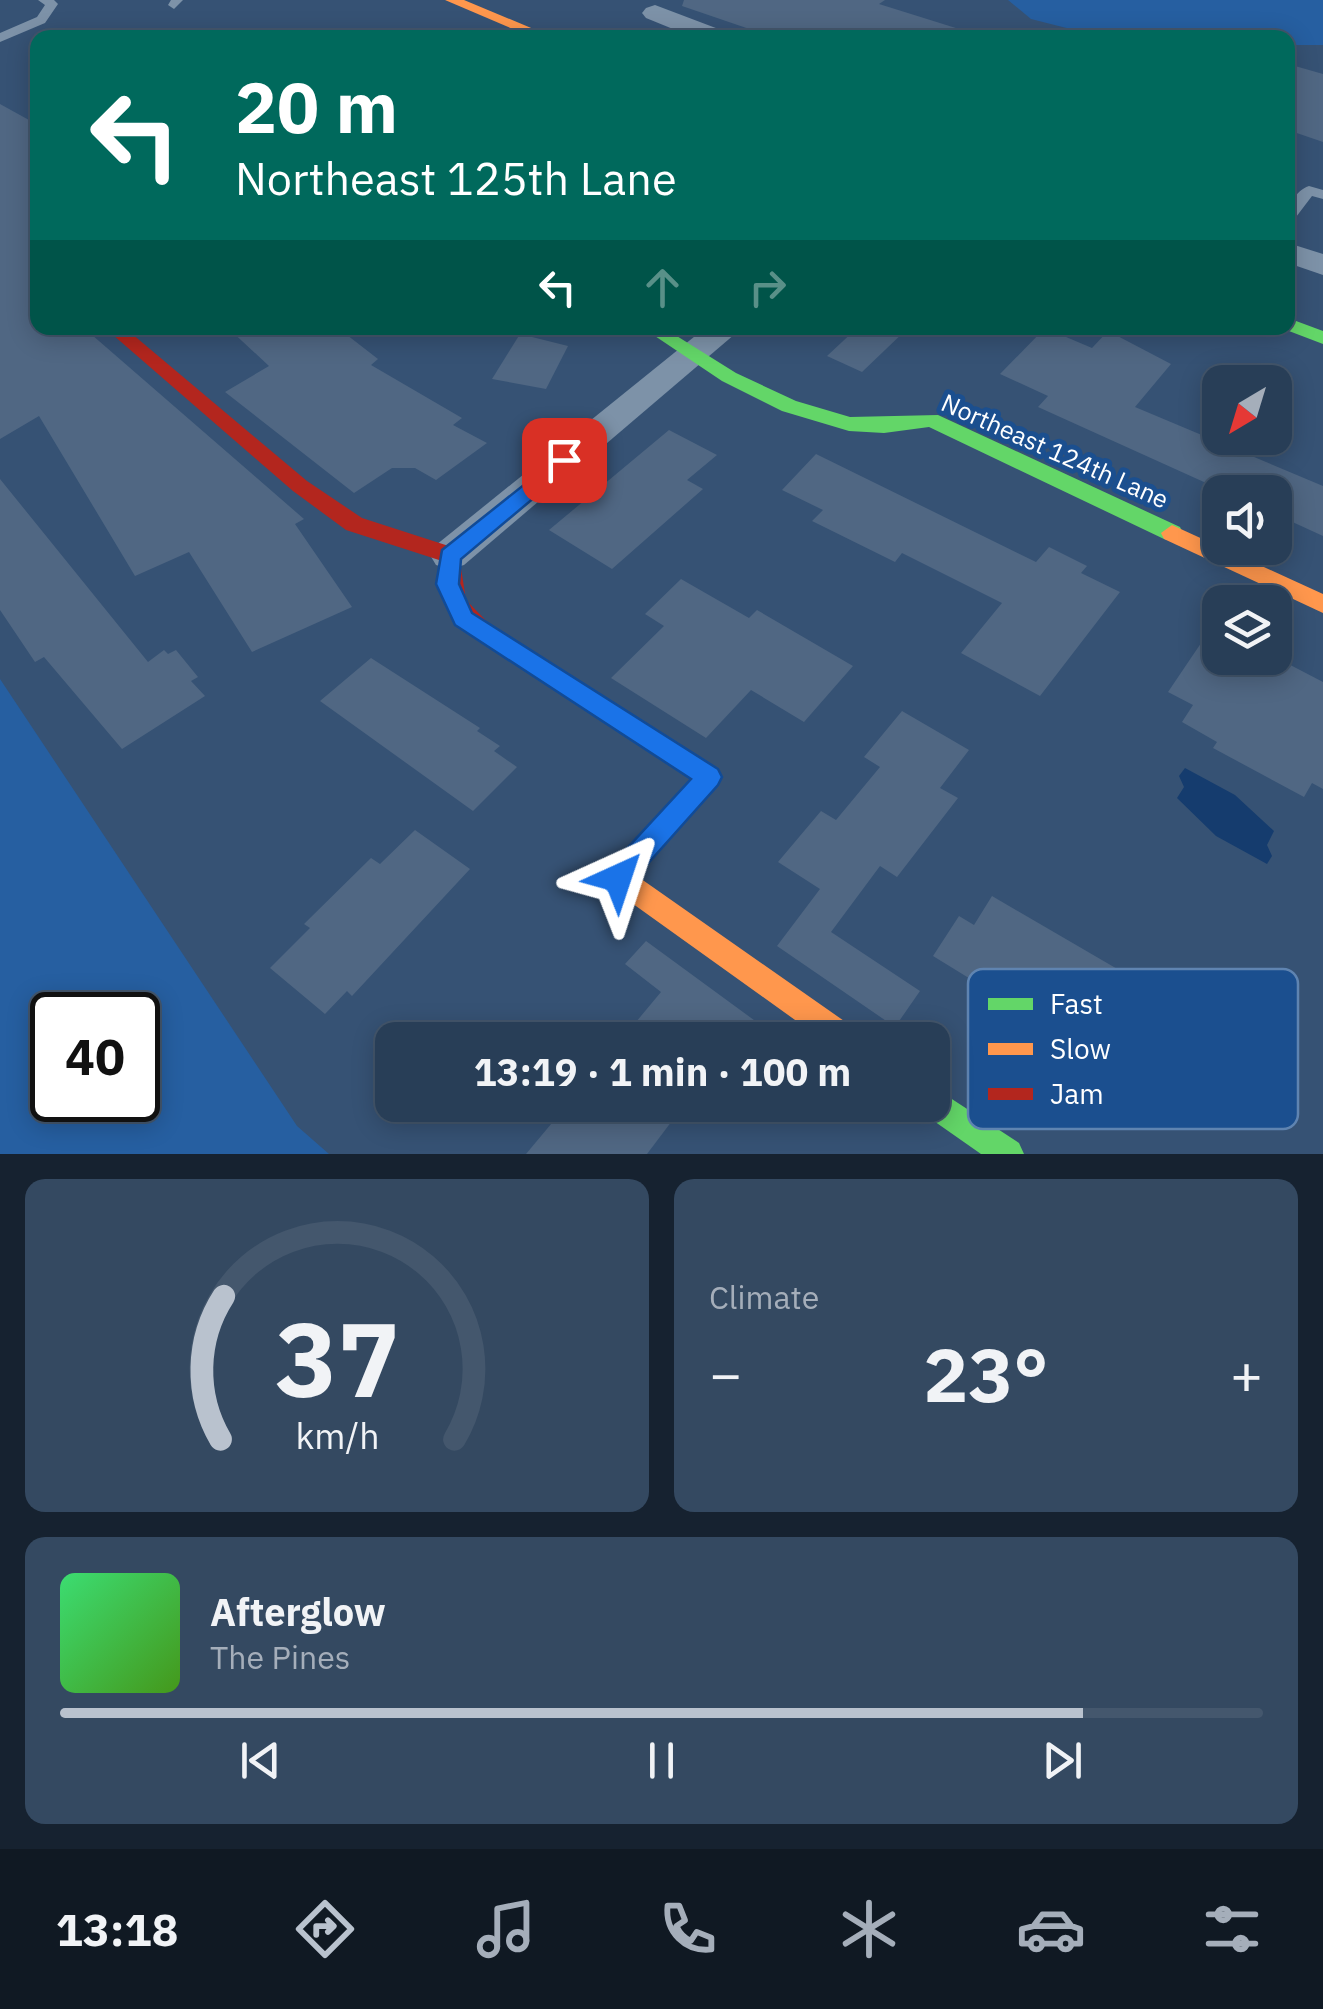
<!DOCTYPE html>
<meta charset="utf-8">
<style>
:root{--surface:#283e57;--page:#344961;--text:#f1f3f6;--muted:#a5aeba;--line:#44576d;--accent:#b9c2ce}
body{margin:0;font-family:"IBM Plex Sans",sans-serif;background:var(--page);color:var(--text);height:100vh;display:flex;flex-direction:column;font-size:38px;white-space:nowrap}
*{box-sizing:border-box;margin:0}
p{font-size:32px;color:var(--muted)}
.icon{flex:none;width:55px;height:55px;fill:none;stroke:currentColor;stroke-width:2;stroke-linecap:round;stroke-linejoin:round}
.map{position:relative;height:1154px;overflow:hidden}
.drawer{display:flex;flex-direction:column;gap:25px;padding:25px;background:#162230;flex:1}
.drawer>*{flex:none}
.top-card{position:absolute;left:30px;top:30px;width:1265px;height:305px;border-radius:20px;box-shadow:0 5px 25px #0003,0 0 0 2px var(--line);background:#00695c;color:#fff;overflow:hidden}
.needle{width:65px;rotate:218deg}
.tools{position:absolute;left:1202px;top:365px;display:grid;gap:20px}
.tools a{display:grid;place-items:center;width:90px;height:90px;border-radius:20px;background:var(--surface);box-shadow:0 5px 25px #0003,0 0 0 2px var(--line);font-size:50px}
.speed{position:absolute;left:30px;top:992px;display:flex;gap:20px;font-size:50px;font-weight:700;text-align:center}
.speed>*{display:grid;place-content:center;width:130px;height:130px;border-radius:50%;background:var(--surface);box-shadow:0 5px 25px #0003,0 0 0 2px var(--line);line-height:1}
.speed .limit{border:5px solid #111;border-radius:15px;background:#fff;color:#111}
.pin{position:absolute;display:grid;place-items:center;width:85px;height:85px;color:#fff;margin:-42px;border-radius:20px;box-shadow:0 5px 15px #0006}
.me{position:absolute;width:110px;margin:-55px;rotate:42deg;stroke-linejoin:round;filter:drop-shadow(0 0 8px #0008)}
.turn{display:flex;align-items:center;gap:35px;height:210px;padding:0 40px;font-size:45px}
.turn .icon{width:130px;height:130px;stroke-width:2.5}
.turn b{display:block;font-size:70px;line-height:85px}
.lanes{display:flex;align-items:center;height:95px;padding:0 40px;background:#0003;justify-content:center;gap:50px;direction:ltr}
.lanes .off{opacity:.35}
.big{font-size:75px;font-weight:800;line-height:1.1}
.drawer .card{flex:1;display:flex;flex-direction:column;justify-content:center;gap:15px;min-width:0;padding:0 35px;border-radius:20px;background:var(--page)}
.drawer .dial{align-items:center;gap:0}
.dial svg{height:260px;overflow:visible;fill:none;stroke:var(--line);stroke-width:7;stroke-linecap:round;text-anchor:middle}
.dial text{fill:var(--text);stroke:none}
.song{display:flex;align-items:center;gap:30px}
.cover{width:120px;height:120px;border-radius:15px;background:linear-gradient(135deg,hsl(140 70% 55%),hsl(100 70% 35%))}
.played{height:10px;border-radius:5px;background:linear-gradient(90deg,var(--accent) 85%,var(--line) 85%)}
.keys{display:flex;justify-content:space-around;direction:ltr}
.heat{display:flex;justify-content:space-between;align-items:center;font-size:55px;direction:ltr}
.drawer .tiles{flex:1;display:grid;gap:25px;grid-template-columns:1fr 1fr}
.card:last-child{grid-column:span 2}
.trip{position:absolute;left:375px;top:1022px;width:575px;height:100px;border-radius:20px;background:var(--surface);box-shadow:0 5px 25px #0003,0 0 0 2px var(--line);font-weight:800;line-height:100px;text-align:center}
.menu{display:flex;height:160px;justify-content:space-around;align-items:center;background:#101923;color:var(--muted)}
.menu .icon{width:70px;height:70px}
.menu .current{color:var(--accent)}
.menu b{font-size:45px;color:var(--text)}
.map>svg:first-child{display:block}
.green{fill:#265fa1;fill-rule:evenodd}
.water{fill:#153c6e}
.building{fill:#506783}
.lines{fill:none;stroke-linecap:round;stroke-linejoin:round}
.lane{fill:#7d92a8;fill-rule:evenodd}
.street{fill:#7d92a8;fill-rule:evenodd}
.fast{fill:#63d668;fill-rule:evenodd}
.slow{fill:#ff974d;fill-rule:evenodd}
.jam{fill:#b3261e;fill-rule:evenodd}
.route{fill:#1a73e8;stroke:#114b97;stroke-width:2.5}
.labels{text-anchor:middle;stroke-width:10;stroke-linejoin:round;paint-order:stroke}
.street-label{font-size:25px;fill:#fff;stroke:#1b4f8f}
.key{fill:#1b4f8f;stroke:#5f84b1;stroke-width:2.5}
.key-label{font-size:28px;fill:#fff}
</style>
<div class="map">
<svg width="1323" height="1154" viewBox="0 0 1323 1154">
<rect width="100%" height="100%" fill="#365274"/>
<g class="green">
<polygon points="1008,0 1323,0 1323,45 1288,45 1288,38 1102,37 1031,19"/>
<path d="M0,679L297,1126L329,1154H0ZM52,1015H138V1100H52Z"/>
</g>
<polygon class="water" points="1185,768 1235,795 1274,831 1267,845 1272,856 1267,864 1216,836 1177,798 1184,787 1179,776"/>
<g class="building">
<polygon points="684,0 885,0 879,4 959,29 958,38 873,38 846,29 834,38 776,38 682,6"/>
<polygon points="1288,64 1323,74 1323,142 1288,130"/>
<polygon points="0,104 38,125 38,328 84,328 304,519 295,524 352,607 252,652 189,552 135,576 39,416 0,439"/>
<polygon points="228,328 338,328 378,359 371,365 462,418 453,425 487,443 436,480 415,468 392,468 354,493 225,392 269,366"/>
<polygon points="857,328 908,328 862,372 827,356"/>
<polygon points="1045,328 1092,348 1108,331 1171,364 1135,407 1323,486 1323,536 1275,514 1275,492 1226,492 1038,407 1048,396 1000,374"/>
<polygon points="520,334 568,346 546,389 492,379"/>
<polygon points="669,430 717,455 687,480 703,489 612,569 549,530"/>
<polygon points="816,454 1036,562 1049,547 1087,566 1081,573 1120,592 1040,696 961,653 1002,603 902,553 895,562 812,521 823,510 782,490"/>
<polygon points="0,479 148,662 164,650 168,654 176,650 198,677 191,681 205,696 122,749 44,657 35,662 0,610"/>
<polygon points="681,579 749,618 757,610 853,666 804,722 751,690 706,738 611,678 664,626 645,614"/>
<polygon points="1220,615 1220,658 1275,657 1323,682 1323,789 1312,783 1304,797 1213,748 1217,742 1182,722 1193,705 1168,692"/>
<polygon points="371,658 480,728 477,731 500,746 494,751 517,767 473,811 320,701"/>
<polygon points="902,711 969,750 940,788 958,798 897,877 880,866 831,932 920,991 895,1027 777,946 820,889 778,862 821,811 836,820 880,767 864,757"/>
<polygon points="415,830 470,869 352,996 347,991 325,1014 270,968 310,928 304,924 371,858 380,864"/>
<polygon points="992,896 1186,1009 1172,1036 1212,1059 1183,1110 933,956 959,916 974,925"/>
<polygon points="646,941 758,1023 744,1040 621,1040 661,992 625,964"/>
<polygon points="567,1105 684,1105 647,1154 526,1154"/>
</g>
<g class="lines">
<g class="lane">
<polygon points="38,0 54,0 58,4 45,23 0,42 0,33 37,17 45,5"/>
<polygon points="171,0 183,0 174,9 168,5"/>
<path d="M1309,186L1323,190V199L1312,196L1293,221L1288,222C1288,208 1294,191 1309,186Z"/>
</g>
<g class="street">
<polygon points="655,5 729,33 733,38 695,38 646,18 642,13 646,8"/>
<polygon points="1288,243 1323,254 1323,275 1288,263"/>
<polygon points="705,328 742,328 464,565 450,569 436,565 430,555 436,545"/>
</g>
<g class="fast">
<polygon points="1288,318 1323,331 1323,344 1281,328 1288,328"/>
<polygon points="643,328 664,328 736,373 796,401 850,417 938,415 1180,527 1183,533 1172,541 1164,539 929,427 884,433 849,431 782,411 722,381"/>
<polygon points="932,1086 1019,1143 1024,1154 981,1154 921,1112 919,1105 932,1105"/>
</g>
<g class="slow">
<polygon points="445,0 464,0 555,38 534,38"/>
<polygon points="1172,525 1323,594 1323,613 1164,539 1161,533"/>
<polygon points="487,625 718,769 722,777 718,785 637,876 857,1030 862,1040 823,1040 608,886 605,878 608,870 691,779 479,640 475,634 479,628"/>
</g>
<path class="jam" d="M105,328H125L307,481L362,518L458,549L466,600L499,634L495,640H479C450,619 437,596 439,560L346,530L293,491Z"/>
</g>
<polygon class="route" points="564,453 575,460 572,466 461,559 459,584 472,613 718,769 722,777 718,785 627,887 618,890 608,887 604,878 608,869 691,779 455,625 436,584 442,550"/>
<g class="labels">
<g class="street-label">
<text transform="translate(1055 451) rotate(24)" y="9">Northeast 124th Lane</text>
</g>
</g>
<rect x="968" y="969" width="330" height="160" rx="15" class="key"/>
<rect x="988" y="998" width="45" height="12" fill="#63d668"/>
<rect x="988" y="1043" width="45" height="12" fill="#ff974d"/>
<rect x="988" y="1088" width="45" height="12" fill="#b3261e"/>
<g class="key-label">
<text x="1050" y="1014">Fast</text>
<text x="1050" y="1059">Slow</text>
<text x="1050" y="1104">Jam</text>
</g>
</svg>
<div class="tools">
<a><svg class="needle" viewBox="-14 -14 28 28"><path d="M0-13l5 13h-10z" fill="#e53935"/><path d="M0 13l5-13h-10z" fill="#a5aeba"/></svg></a>
<a><svg class="icon" aria-label="sound" viewBox="0 0 24 24"><path d="M4 9h4l5-4v14l-5-4H4zM17 9q2 3 0 6"/></svg></a>
<a><svg class="icon" aria-label="layers" viewBox="0 0 24 24"><path d="M12 4l9 5-9 5-9-5zM3 14l9 5 9-5"/></svg></a>
</div>
<div class="speed"><div class="limit">40</div></div>
<div class="pin" style="left:564px;top:460px;background:#d93025"><svg class="icon" aria-label="arrive" viewBox="0 0 24 24"><path d="M6 21V4h12l-3 4 3 4H6"/></svg></div>
<svg class="me" style="left:618px;top:878px" viewBox="-20 -20 40 40"><path d="M0-17L14 15 0 8-14 15z" fill="#1a73e8" stroke="#fff" stroke-width="4"/></svg>
<div class="trip">13:19 · 1 min · 100 m</div>
<div class="top-card">
<div class="turn"><svg class="icon" aria-label="left" viewBox="0 0 24 24"><path d="M17 20v-9H6M10 6l-5 5 5 5"/></svg><div><b>20 m</b>Northeast 125th Lane</div></div>
<div class="lanes"><svg class="icon" aria-label="left" viewBox="0 0 24 24"><path d="M17 20v-9H6M10 6l-5 5 5 5"/></svg><svg class="icon off" aria-label="ahead" viewBox="0 0 24 24"><path d="M12 20V5M6 11l6-6 6 6"/></svg><svg class="icon off" aria-label="right" viewBox="0 0 24 24"><path d="M7 20v-9h11M14 6l5 5-5 5"/></svg></div>
</div>
</div>
<section class="drawer">
<div class="tiles">
<div class="card dial"><svg viewBox="0 0 100 80">
<path d="M14 69A42 42 0 1 1 86 69"/>
<path d="M14 69A42 42 0 0 1 15 25" stroke="#b9c2ce"/>
<text x="50" y="56" font-size="32" font-weight="700">37</text>
<text x="50" y="72" font-size="11">km/h</text>
</svg></div>
<div class="card"><p>Climate</p>
<div class="heat"><a>−</a><b class="big">23°</b><a>+</a></div>
</div>
<div class="card">
<div class="song"><i class="cover"></i><div><b>Afterglow</b><p>The Pines</p></div></div>
<div class="played"></div>
<div class="keys"><svg class="icon" aria-label="previous" viewBox="0 0 24 24"><path d="M18 5L8 12l10 7zM5 5v14"/></svg><svg class="icon" aria-label="pause" viewBox="0 0 24 24"><path d="M8 5v14M16 5v14"/></svg><svg class="icon" aria-label="next" viewBox="0 0 24 24"><path d="M6 5l10 7-10 7zM19 5v14"/></svg></div>
</div>
</div>
</section>
<nav class="menu">
<b>13:18</b>
<svg class="icon current" aria-label="directions" viewBox="0 0 24 24"><path d="M12 3l9 9-9 9-9-9zM9 14v-3h6M13 9l2 2-2 2"/></svg>
<svg class="icon" aria-label="music" viewBox="0 0 24 24"><path d="M9 18V5l10-2v13"/><circle cx="6" cy="18" r="3"/><circle cx="16" cy="16" r="3"/></svg>
<svg class="icon" aria-label="phone" viewBox="0 0 24 24"><path d="M5 4h4l2 5-3 2q2 4 5 5l2-3 5 2v4C11 20 4 13 5 4z"/></svg>
<svg class="icon" aria-label="climate" viewBox="0 0 24 24"><path d="M12 3v18M4 7l16 10M4 17L20 7"/></svg>
<svg class="icon" aria-label="car" viewBox="0 0 24 24"><path d="M5 17H2v-5l4-1 3-4h7l3 4 3 1v5h-3M9 17h6M6 11h13"/><circle cx="7" cy="17" r="2"/><circle cx="17" cy="17" r="2"/></svg>
<svg class="icon" aria-label="filters" viewBox="0 0 24 24"><path d="M4 7h16M4 17h16"/><circle cx="9" cy="7" r="2"/><circle cx="15" cy="17" r="2"/></svg>
</nav>
